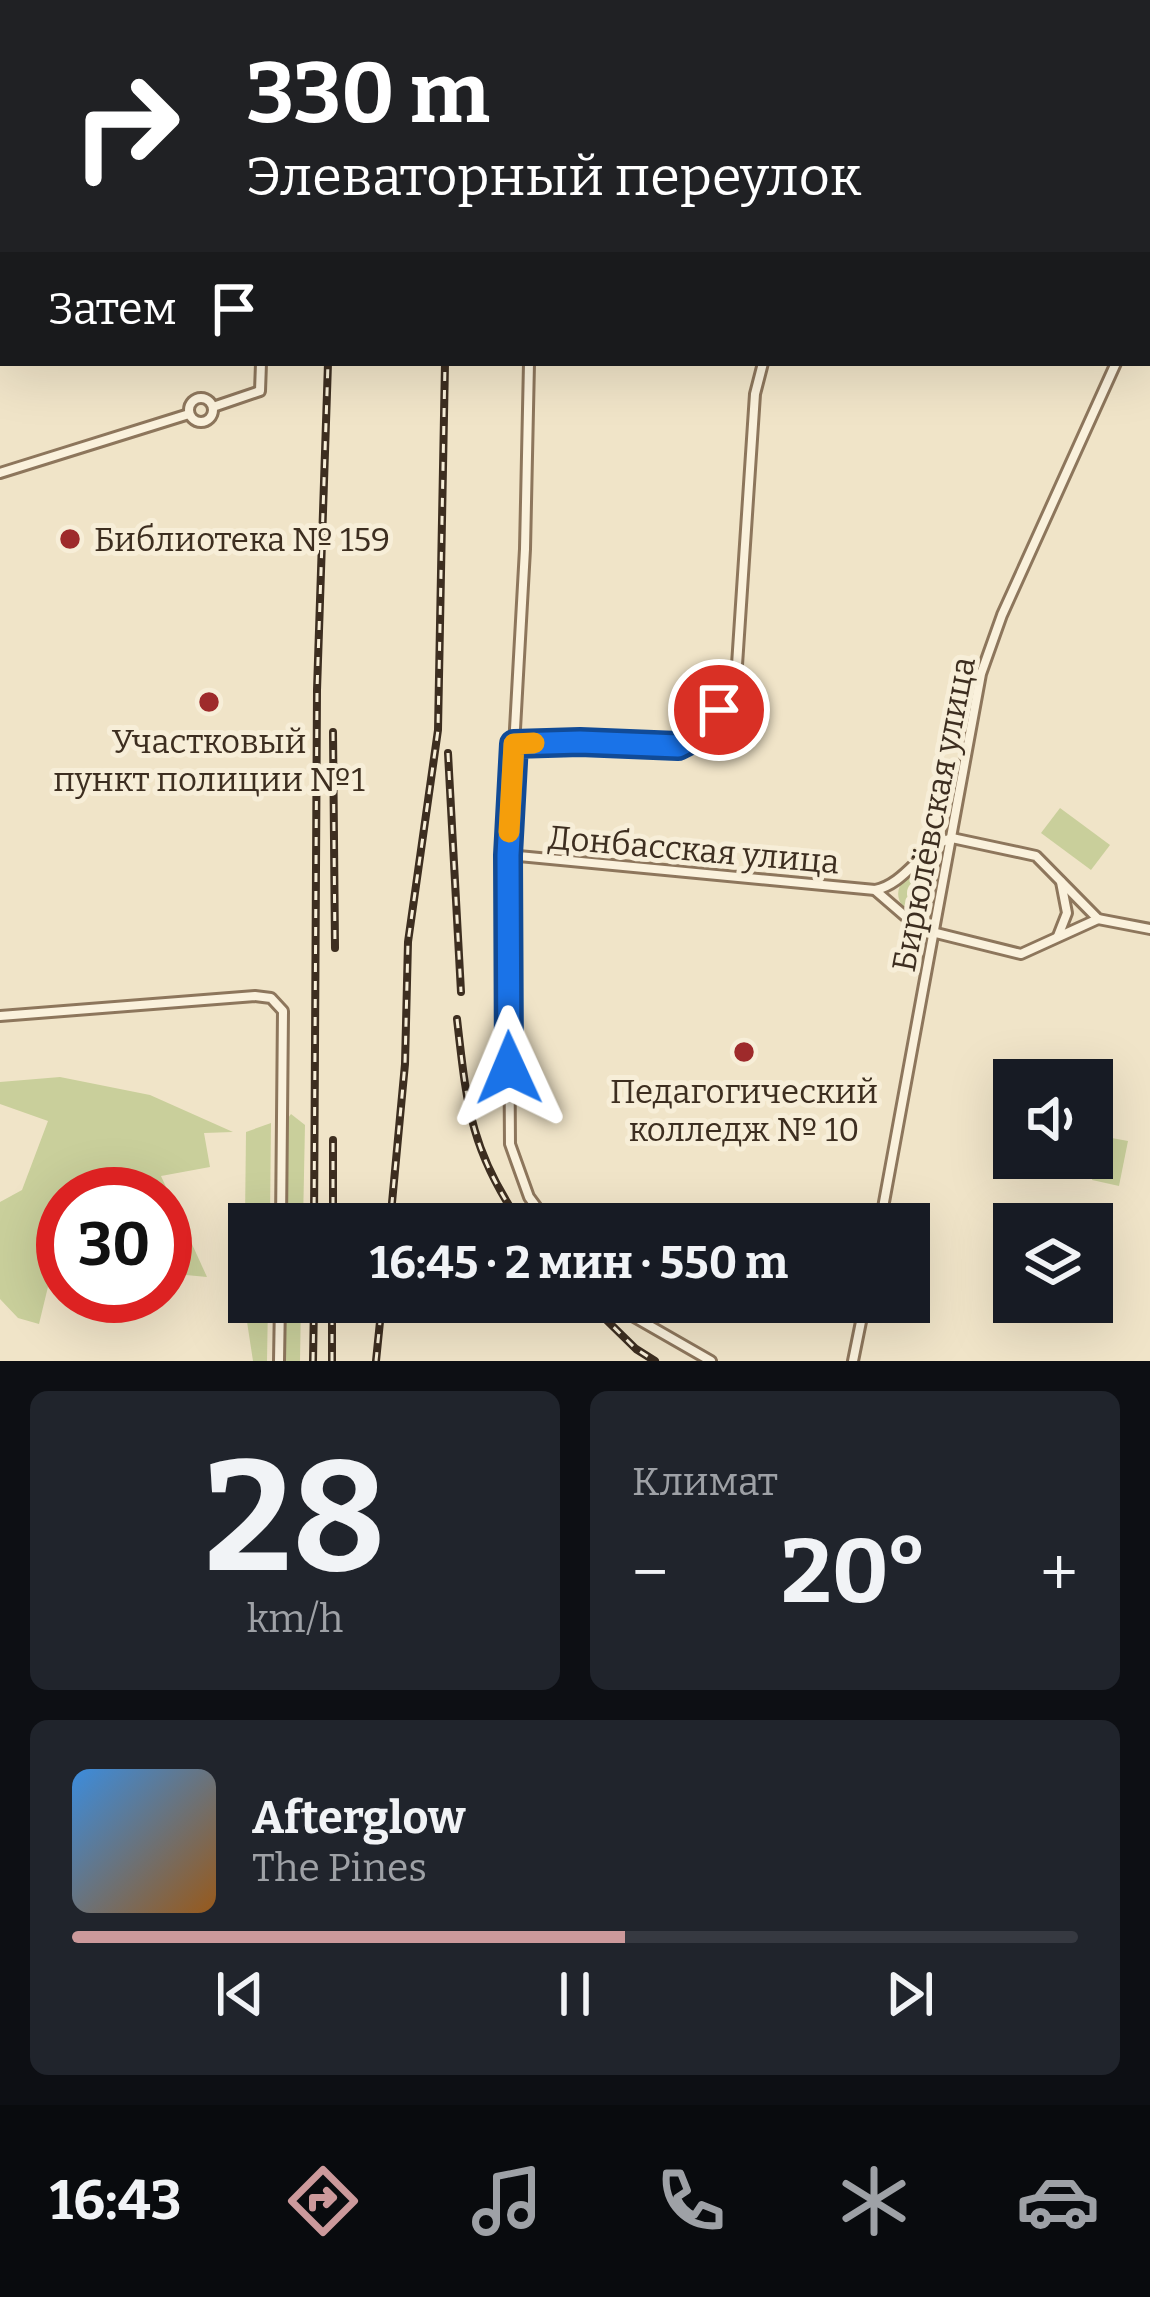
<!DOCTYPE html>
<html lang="ru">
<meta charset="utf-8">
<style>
:root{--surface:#171b24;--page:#20242c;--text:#f1f3f6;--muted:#9ea1a6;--line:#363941;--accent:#cc999b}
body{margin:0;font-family:Bitter,serif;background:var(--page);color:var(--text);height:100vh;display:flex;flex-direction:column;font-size:45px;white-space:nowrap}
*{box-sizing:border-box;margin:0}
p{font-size:39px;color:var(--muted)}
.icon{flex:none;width:66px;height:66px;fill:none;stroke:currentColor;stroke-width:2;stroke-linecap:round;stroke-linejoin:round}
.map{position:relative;height:1361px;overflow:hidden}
.panel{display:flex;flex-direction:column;gap:30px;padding:30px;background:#0d0f14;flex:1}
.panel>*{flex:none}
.hud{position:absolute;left:0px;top:0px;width:1152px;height:366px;box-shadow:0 12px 48px #0002;background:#202124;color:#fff;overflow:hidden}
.tools{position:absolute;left:993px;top:1059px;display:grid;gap:24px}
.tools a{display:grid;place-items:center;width:120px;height:120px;border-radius:0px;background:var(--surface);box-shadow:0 12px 48px #0002;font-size:60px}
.speed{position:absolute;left:36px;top:1167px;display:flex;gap:24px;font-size:60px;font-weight:700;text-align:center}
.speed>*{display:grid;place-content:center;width:156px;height:156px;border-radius:50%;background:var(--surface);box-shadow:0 12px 48px #0002;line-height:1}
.speed .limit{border:18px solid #d22;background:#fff;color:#111}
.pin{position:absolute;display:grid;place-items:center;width:102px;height:102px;color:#fff;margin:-51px;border:6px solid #fff;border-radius:50%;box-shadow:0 3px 12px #0007}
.me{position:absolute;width:132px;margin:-66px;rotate:359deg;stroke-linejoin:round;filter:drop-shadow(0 0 9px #0008)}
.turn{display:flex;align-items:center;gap:42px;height:252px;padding:0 48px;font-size:54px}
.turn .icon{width:156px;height:156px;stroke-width:2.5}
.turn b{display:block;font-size:84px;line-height:102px}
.then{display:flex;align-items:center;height:114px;padding:0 48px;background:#0003;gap:24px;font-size:45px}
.big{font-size:90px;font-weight:700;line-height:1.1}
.panel .tile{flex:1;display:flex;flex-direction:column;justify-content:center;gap:18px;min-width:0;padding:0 42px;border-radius:18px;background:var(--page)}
.panel .dial{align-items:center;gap:0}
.dial b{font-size:156px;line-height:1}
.song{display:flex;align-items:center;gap:36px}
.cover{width:144px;height:144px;border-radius:18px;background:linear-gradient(135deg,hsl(210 70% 55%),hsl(30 70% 35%))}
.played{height:12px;border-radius:6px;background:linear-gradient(90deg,var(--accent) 55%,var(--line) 55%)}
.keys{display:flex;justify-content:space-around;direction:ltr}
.heat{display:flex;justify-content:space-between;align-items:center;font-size:66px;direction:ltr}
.panel .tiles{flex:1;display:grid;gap:30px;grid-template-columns:1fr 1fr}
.tile:last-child{grid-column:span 2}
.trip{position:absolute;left:228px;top:1203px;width:702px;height:120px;border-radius:0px;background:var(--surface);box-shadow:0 12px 48px #0002;font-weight:700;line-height:120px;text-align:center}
.menu{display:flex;height:192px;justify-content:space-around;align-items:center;background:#090b0e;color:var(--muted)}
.menu .icon{width:84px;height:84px}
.menu .active{color:var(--accent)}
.menu b{font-size:54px;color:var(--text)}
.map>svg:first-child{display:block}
.green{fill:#c9cf9b}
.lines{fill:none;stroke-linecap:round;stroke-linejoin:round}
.minor-casing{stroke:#8d765c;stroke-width:14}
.major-casing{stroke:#5b4430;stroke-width:16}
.minor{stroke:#faf1dc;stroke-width:8}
.major{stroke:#f3d9a0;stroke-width:10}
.rail-casing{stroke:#3d2e20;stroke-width:8}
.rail{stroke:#f7eed8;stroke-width:3;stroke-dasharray:9;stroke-linecap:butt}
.route-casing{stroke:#114b97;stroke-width:30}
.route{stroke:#1a73e8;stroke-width:21}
.slow{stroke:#f59e0b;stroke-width:21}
.poi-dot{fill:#9e2a2b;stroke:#f7eed8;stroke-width:4.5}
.labels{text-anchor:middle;stroke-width:10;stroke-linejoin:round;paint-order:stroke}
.poi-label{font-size:33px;fill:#3d2e20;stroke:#f7eed8}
.street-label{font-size:33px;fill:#3d2e20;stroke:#f7eed8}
</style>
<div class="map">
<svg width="1150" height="1361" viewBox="0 0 1150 1361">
<rect width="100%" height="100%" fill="#f0e4c8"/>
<g class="green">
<polygon points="1060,808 1110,845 1091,870 1041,833"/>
<path d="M923,861L932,863L919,921C885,897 897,883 923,861Z"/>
<polygon points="60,1077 150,1095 233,1132 204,1133 210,1167 161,1176 207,1277 165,1273 165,1194 63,1194 63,1268 53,1266 39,1324 18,1318 0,1299 0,1202 22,1190 48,1121 0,1104 0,1082"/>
<polygon points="291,1114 305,1125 303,1224 284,1224 285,1122"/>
<polygon points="271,1123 270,1219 245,1218 246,1132"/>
<polygon points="1101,1136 1128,1141 1119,1186 1092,1180"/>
<polygon points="249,1225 249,1302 268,1302 267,1361 253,1361 240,1276 231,1258 249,1257"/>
<polygon points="283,1302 301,1302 300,1361 282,1361"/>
</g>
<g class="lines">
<g class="minor-casing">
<g id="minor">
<polyline points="453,3 455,0"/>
<polyline points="874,3 875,0"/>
<polyline points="1149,291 1150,289"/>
<polyline points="529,363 525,549 508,855 510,1144 529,1197 549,1224"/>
<circle cx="201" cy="410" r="12"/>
<polyline points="213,407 260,391 261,363"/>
<polyline points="0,473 189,414"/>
<polyline points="514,744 580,742 678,746 698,736 719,710 737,665 755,394 763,363"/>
<polyline points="952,838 1036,856 1098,919 1150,929"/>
<path d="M508,855L875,890C906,884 921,847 952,838"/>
<polyline points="876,891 920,929 1021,954 1098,919"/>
<polyline points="1058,936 1067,913 1061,882"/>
<polyline points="0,1016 255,996 271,998 283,1011 281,1224"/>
<polyline points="880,1224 981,674 1002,615 1116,363"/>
<polyline points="618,1302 629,1314 711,1361"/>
<polyline points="279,1361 280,1302"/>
<polyline points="853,1361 865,1302"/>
</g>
</g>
<g class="major-casing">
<g id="major">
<polyline points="568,0 578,3"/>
<polyline points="610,0 619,3"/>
<polyline points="1149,162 1150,162"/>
<polyline points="1149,173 1150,173"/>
</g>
</g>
<use href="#minor" class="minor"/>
<use href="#major" class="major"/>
<g class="rail-casing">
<g id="rail">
<polyline points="328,0 328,3"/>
<polyline points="409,0 409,3"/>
<polyline points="333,732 335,948"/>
<polyline points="448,753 461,992"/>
<path d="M457,1019C467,1106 470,1149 521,1224"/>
<polyline points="314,1224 317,690 328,363"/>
<polyline points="333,1224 333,1140"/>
<polyline points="390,1224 405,1064 408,942 438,730 445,363"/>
<polyline points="588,1302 636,1349 655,1361"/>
<polyline points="313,1361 314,1302"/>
<polyline points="332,1361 332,1302"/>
<polyline points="376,1361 382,1302"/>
</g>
</g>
<use href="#rail" class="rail"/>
</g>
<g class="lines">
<g class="route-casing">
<polyline id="route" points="509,1068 508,855 514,744 580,742 678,746 698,736 719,710"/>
</g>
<use href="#route" class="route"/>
<polyline class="slow" points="509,832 514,744 534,743"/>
</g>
<g class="poi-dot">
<circle cx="70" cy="539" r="12"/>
<circle cx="209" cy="702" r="12"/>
<circle cx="744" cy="1052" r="12"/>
</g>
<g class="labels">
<g class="poi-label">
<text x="94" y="551" text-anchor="start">Библиотека № 159</text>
<text x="209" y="753">Участковый<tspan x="209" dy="38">пункт полиции №1</tspan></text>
<text x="744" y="1103">Педагогический<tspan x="744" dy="38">колледж № 10</tspan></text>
</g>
<g class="street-label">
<text transform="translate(933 814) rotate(-79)" y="12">Бирюлёвская улица</text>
<text transform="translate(694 849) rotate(5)" y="12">Донбасская улица</text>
</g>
</g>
</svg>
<div class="tools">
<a><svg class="icon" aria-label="sound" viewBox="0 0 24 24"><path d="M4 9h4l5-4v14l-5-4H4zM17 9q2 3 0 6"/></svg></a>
<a><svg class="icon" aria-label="layers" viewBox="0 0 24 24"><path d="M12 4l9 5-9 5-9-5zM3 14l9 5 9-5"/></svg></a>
</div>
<div class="speed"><div class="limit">30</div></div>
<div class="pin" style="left:719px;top:710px;background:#d93025"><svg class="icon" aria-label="arrive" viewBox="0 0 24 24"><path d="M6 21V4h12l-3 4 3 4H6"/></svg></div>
<svg class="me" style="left:509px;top:1068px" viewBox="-20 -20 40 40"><path d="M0-17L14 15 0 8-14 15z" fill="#1a73e8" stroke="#fff" stroke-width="4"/></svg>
<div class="trip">16:45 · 2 мин · 550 m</div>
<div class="hud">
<div class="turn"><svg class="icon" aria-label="right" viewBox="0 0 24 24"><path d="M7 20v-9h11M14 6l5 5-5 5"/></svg><div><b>330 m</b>Элеваторный переулок</div></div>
<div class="then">Затем<svg class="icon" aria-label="arrive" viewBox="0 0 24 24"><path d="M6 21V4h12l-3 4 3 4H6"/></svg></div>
</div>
</div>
<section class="panel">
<div class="tiles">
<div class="tile dial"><b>28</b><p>km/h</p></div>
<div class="tile"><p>Климат</p>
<div class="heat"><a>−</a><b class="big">20°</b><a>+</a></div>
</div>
<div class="tile">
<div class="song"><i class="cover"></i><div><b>Afterglow</b><p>The Pines</p></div></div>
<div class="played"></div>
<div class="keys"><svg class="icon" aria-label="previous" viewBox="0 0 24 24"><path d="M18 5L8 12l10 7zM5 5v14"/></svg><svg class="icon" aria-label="pause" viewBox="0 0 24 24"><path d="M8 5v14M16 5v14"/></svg><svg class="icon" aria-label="next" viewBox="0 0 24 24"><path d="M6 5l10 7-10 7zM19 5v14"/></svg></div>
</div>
</div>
</section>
<nav class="menu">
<b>16:43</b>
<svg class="icon active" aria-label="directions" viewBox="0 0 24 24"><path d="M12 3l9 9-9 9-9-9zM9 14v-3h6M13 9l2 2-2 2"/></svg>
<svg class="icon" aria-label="music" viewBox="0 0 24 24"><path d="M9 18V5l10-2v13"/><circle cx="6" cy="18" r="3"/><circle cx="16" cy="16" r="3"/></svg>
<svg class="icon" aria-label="phone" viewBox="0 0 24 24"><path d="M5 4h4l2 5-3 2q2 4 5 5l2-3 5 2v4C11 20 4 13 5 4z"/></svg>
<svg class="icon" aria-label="climate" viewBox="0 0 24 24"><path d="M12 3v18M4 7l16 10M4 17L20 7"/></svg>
<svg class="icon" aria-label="car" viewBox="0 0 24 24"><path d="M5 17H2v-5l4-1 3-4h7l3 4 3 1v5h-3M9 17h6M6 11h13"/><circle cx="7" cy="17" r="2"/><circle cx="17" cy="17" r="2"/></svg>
</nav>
